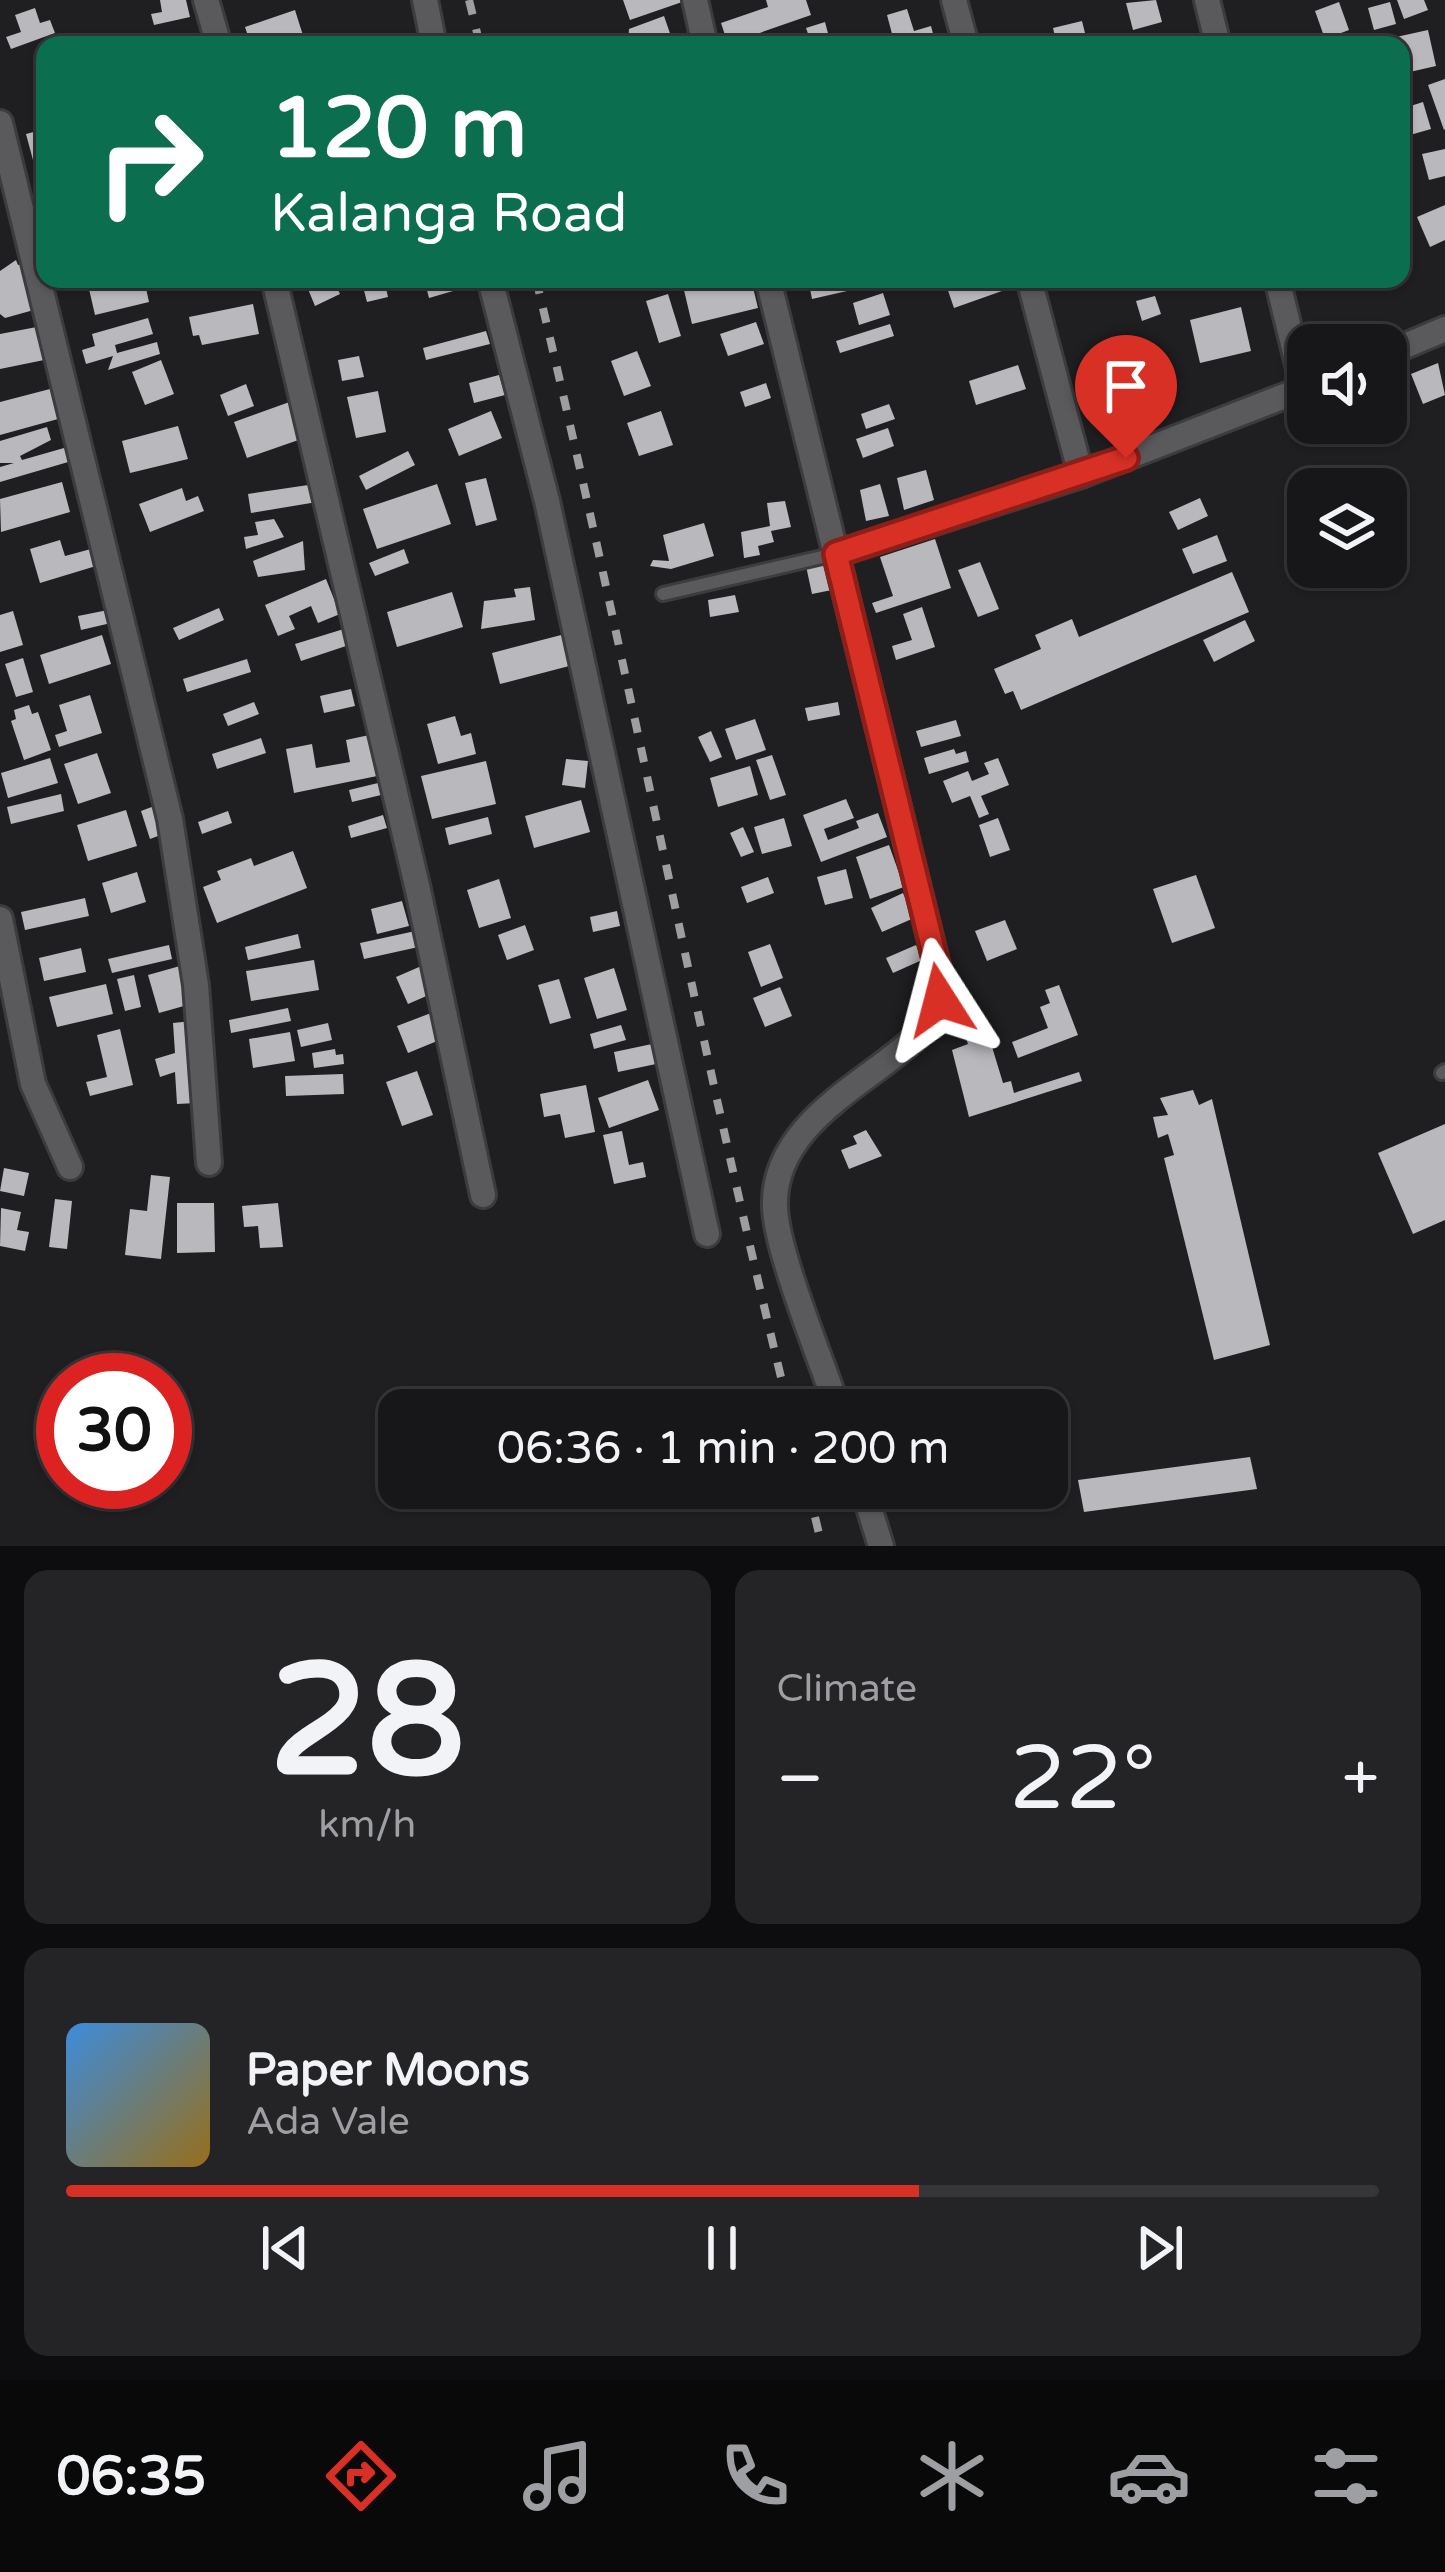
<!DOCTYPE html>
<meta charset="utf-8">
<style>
:root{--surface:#171619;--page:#242326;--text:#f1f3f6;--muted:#9e9fa2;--line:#363538;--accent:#d93025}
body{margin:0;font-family:"Varela Round",sans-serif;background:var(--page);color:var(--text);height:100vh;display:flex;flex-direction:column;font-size:45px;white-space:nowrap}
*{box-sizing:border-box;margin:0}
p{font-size:39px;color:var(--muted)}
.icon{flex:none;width:66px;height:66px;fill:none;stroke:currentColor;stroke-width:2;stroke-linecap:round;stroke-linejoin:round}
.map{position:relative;height:1546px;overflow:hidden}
.details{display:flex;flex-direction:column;gap:24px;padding:24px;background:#0d0c0e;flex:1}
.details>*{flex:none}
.guide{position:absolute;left:36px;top:36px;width:1374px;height:252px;border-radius:24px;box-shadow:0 3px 9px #0004,0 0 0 3px var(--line);background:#0b6e4f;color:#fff;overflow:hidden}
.fabs{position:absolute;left:1287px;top:324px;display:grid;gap:24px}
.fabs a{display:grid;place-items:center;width:120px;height:120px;border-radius:24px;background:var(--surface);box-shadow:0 3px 9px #0004,0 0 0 3px var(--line);font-size:60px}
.speed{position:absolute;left:36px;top:1353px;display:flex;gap:24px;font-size:60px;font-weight:700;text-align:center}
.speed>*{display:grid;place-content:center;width:156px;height:156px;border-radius:50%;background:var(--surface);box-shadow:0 3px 9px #0004,0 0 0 3px var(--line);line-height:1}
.speed .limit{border:18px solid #d22;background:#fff;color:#111}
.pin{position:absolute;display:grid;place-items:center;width:102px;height:102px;color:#fff;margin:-123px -51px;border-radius:50% 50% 50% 0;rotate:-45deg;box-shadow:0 0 12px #0007}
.pin .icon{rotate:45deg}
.me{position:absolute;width:132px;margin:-66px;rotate:351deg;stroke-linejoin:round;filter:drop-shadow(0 0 9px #0008)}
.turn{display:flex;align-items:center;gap:42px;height:252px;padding:0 36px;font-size:54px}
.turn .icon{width:156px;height:156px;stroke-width:2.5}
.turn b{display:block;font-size:84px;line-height:102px}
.big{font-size:90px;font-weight:600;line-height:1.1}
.details .widget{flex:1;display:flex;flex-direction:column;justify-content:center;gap:18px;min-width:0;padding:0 42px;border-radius:24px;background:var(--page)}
.details .dial{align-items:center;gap:0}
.dial b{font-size:156px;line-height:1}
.song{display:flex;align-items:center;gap:36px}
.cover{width:144px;height:144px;border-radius:18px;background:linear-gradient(135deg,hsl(210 70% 55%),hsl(40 70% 35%))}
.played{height:12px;border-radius:6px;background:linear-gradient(90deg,var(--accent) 65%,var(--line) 65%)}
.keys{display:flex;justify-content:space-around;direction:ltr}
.heat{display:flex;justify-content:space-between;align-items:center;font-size:66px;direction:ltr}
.details .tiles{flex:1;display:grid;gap:24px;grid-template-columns:1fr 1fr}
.widget:last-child{grid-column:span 2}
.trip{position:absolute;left:378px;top:1389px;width:690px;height:120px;border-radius:24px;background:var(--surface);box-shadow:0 3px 9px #0004,0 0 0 3px var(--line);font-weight:600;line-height:120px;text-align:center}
.menu{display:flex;height:192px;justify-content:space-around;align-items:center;background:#09090a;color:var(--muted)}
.menu .icon{width:84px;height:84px}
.menu .selected{color:var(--accent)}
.menu b{font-size:54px;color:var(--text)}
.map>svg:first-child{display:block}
.building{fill:#b9b8bc}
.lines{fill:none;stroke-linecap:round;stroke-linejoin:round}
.lane-casing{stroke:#3c3b3d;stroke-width:18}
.street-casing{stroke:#3c3b3d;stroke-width:30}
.lane{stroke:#5a595c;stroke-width:12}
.street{stroke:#5a595c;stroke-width:24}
.rail{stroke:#9e9d9f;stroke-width:8;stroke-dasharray:15 15;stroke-linecap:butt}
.route-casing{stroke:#8d1f18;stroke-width:30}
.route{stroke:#d93025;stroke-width:21}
</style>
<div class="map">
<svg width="1445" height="1546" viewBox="0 0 1445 1546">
<rect width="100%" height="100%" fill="#1f1e21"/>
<g class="building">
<polygon points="160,0 186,0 190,17 154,25 151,14 162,12"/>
<polygon points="623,0 685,0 685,1 630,20"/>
<polygon points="766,0 806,0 811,15 728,44 721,23 768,7"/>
<polygon points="1156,0 1162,22 1133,30 1126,3"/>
<polygon points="1397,0 1424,0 1428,10 1404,19"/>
<polygon points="1339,2 1349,30 1325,39 1315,11"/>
<polygon points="1390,2 1396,24 1374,30 1368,8"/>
<polygon points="35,8 40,23 50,20 55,33 11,49 6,37 21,32 15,15"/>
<polygon points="907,9 914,31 931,26 936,45 895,45 887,15"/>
<polygon points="295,10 306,45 251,45 245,27"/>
<polygon points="664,16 674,45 628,45 629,29"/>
<polygon points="1082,21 1088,45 1057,45 1053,28"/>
<polygon points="825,22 831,45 812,45 806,28"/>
<polygon points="1428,30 1436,66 1401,74 1401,45 1374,45 1372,36 1386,33 1387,39"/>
<polygon points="1445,79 1445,129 1444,130 1428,85"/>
<polygon points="1423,102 1431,129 1403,137 1401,109"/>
<polygon points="45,129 45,157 33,160 26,134"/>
<polygon points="1445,149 1445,176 1429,180 1422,154"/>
<polygon points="1445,205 1445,240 1430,247 1417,217"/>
<polygon points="16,260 18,265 28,262 41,308 5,318 0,314 0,271"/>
<polygon points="131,279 144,279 149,302 95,315 89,289"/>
<polygon points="333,279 340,294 315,306 308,289"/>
<polygon points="361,279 384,279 388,297 367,302"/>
<polygon points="424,279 491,279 491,280 429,298"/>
<polygon points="712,279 751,279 758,308 692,324 683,286"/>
<polygon points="830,279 868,279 869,286 812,299 809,284"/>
<polygon points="944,279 998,279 1002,291 954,308"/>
<polygon points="883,293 890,315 859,325 853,303"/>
<polygon points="668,294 681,336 659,343 646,301"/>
<polygon points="1155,296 1161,314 1142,321 1136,301"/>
<polygon points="253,304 259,334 202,345 199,335 193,336 189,317"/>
<polygon points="1241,307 1251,351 1200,363 1190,320"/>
<polygon points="148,318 153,334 115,345 117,353 157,342 160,354 108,370 113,356 86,364 82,350 95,346 92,334"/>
<polygon points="756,322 764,344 728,356 720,334"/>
<polygon points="890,324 894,336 840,353 836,341"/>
<polygon points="42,326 49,359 0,369 0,334"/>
<polygon points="486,331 490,344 426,360 423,348"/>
<polygon points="637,351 651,386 624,396 611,361"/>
<polygon points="1155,355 1161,379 1137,386 1131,363"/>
<polygon points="359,356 364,377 342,381 338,360"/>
<polygon points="161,360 174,394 145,405 132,372"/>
<polygon points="1438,363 1445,395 1423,404 1411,374"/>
<polygon points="1018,365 1026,389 976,405 969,381"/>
<polygon points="499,375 505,395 474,403 469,383"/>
<polygon points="766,383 771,398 745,407 740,392"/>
<polygon points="246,384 254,406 228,416 220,395"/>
<polygon points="50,389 58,419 0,435 0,402"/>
<polygon points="378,391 386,432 356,438 347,397"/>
<polygon points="295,400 307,437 247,458 234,422"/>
<polygon points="889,404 895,419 866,429 861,414"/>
<polygon points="491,411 502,438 459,456 448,429"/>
<polygon points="661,411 673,445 639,456 627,423"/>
<polygon points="178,426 188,459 130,473 122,441"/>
<polygon points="47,427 51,440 20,456 22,460 71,446 75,460 0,482 0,467 14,463 0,463 0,441"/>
<polygon points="888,428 894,446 863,458 856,439"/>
<polygon points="408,451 415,465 366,490 359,476"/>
<polygon points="926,470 934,500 904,510 897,478"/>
<polygon points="486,478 497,520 476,526 465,483"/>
<polygon points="62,482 70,512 1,532 0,499"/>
<polygon points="315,484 317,502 251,513 248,494"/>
<polygon points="437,484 451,524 377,549 363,509"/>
<polygon points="880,484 889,516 866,521 860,490"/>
<polygon points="182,488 186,501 198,496 204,511 150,532 139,504"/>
<polygon points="1200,498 1208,516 1178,530 1169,512"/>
<polygon points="785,501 791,527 771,531 774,542 758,546 760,555 744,558 741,532 770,526 767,503"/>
<polygon points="274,519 284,537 246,549 244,537 258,535 255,522"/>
<polygon points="704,523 714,556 671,569 650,566 653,560 669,561 663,535"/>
<polygon points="1217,535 1227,561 1193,574 1182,549"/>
<polygon points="935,539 951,588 876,613 872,603 893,596 880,557"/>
<polygon points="60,540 65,556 91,549 96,566 40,583 30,549"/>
<polygon points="303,541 305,570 258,577 253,561"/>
<polygon points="404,549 409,563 375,576 369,563"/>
<polygon points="827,562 832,590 812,594 806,566"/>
<polygon points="980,562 999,609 978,617 958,570"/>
<polygon points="1232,572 1249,612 1021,710 1013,691 1005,694 994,669 1041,649 1035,635 1072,619 1079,637"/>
<polygon points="326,579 340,614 318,623 311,606 289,616 295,629 278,636 265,605"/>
<polygon points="530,587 535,620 481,629 484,601 516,597 514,589"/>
<polygon points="452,592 463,627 397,647 387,612"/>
<polygon points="735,595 739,612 710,617 708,600"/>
<polygon points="922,607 935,647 896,660 892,646 912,640 903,614"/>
<polygon points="219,608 224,620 179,640 173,628"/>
<polygon points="108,610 111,623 81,630 78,616"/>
<polygon points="13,611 23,645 0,652 0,615"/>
<polygon points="1245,620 1255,641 1214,662 1203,640"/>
<polygon points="347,628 352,644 301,661 295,644"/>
<polygon points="565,634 573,665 500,684 492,653"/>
<polygon points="102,635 111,664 49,684 40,655"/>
<polygon points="23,658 33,692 16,697 5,664"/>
<polygon points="247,659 251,672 187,692 183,679"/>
<polygon points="351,689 355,706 324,713 320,696"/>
<polygon points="90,695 102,733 59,747 55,735 67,731 59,705"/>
<polygon points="254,702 259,714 228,726 223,714"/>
<polygon points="838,702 840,715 808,721 805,708"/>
<polygon points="29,705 32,714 38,712 51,750 24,760 11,721 16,719 14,710"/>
<polygon points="455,716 461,736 471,733 476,754 438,764 427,724"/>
<polygon points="755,719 766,750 736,760 725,729"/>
<polygon points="956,720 961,736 921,747 916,731"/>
<polygon points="711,731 722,757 710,762 698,737"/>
<polygon points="374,734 382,775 294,793 286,749 312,744 316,768 350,762 346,740"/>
<polygon points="261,738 266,753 217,769 212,754"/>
<polygon points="954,749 956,754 966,751 969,762 929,774 924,758"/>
<polygon points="97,753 111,793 78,804 64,764"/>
<polygon points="772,755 786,795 770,800 756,760"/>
<polygon points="50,758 58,783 8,798 1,773"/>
<polygon points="998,758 1009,785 981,796 989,814 979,818 970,796 952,803 943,781 968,771 972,781 989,774 984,763"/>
<polygon points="566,759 588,761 585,788 562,785"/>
<polygon points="486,761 496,804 432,819 421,776"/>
<polygon points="750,766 758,795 718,807 710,778"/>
<polygon points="378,783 381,795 352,802 349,790"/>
<polygon points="61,794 64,811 11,824 7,807"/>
<polygon points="846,799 854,818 824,829 828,840 859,828 856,821 878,813 887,837 821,862 803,815"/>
<polygon points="581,800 590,832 534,848 525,816"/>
<polygon points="157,805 166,833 150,839 141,811"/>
<polygon points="126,810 137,846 88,861 77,825"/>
<polygon points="228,811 232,823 202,834 198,822"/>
<polygon points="383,815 387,828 351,838 348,826"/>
<polygon points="488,817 492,834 449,845 445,828"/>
<polygon points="784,818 792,846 762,854 754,827"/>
<polygon points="998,818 1010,850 990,857 979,825"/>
<polygon points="743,827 754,852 741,857 730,833"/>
<polygon points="889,845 904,887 870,899 856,857"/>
<polygon points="293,851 307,888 217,923 203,887 221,880 217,871 251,858 254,866"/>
<polygon points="846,869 853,898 825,905 817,877"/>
<polygon points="137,872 146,902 111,913 102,883"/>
<polygon points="1196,875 1215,928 1172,943 1153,889"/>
<polygon points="768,877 774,893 747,903 741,887"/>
<polygon points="499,879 511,918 479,928 467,890"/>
<polygon points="903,893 914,918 882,932 871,908"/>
<polygon points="85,898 89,916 25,930 21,912"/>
<polygon points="402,901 409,926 377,934 371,909"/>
<polygon points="617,911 620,926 593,932 590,917"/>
<polygon points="1005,920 1017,949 987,961 975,931"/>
<polygon points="525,925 534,950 507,960 498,935"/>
<polygon points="420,930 423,946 364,959 360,943"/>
<polygon points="298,934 301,948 248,960 245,947"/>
<polygon points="770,944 783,978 761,987 748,952"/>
<polygon points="169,945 172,959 112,973 108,959"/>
<polygon points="916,945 922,960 893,973 886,958"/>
<polygon points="81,948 86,972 44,981 39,958"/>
<polygon points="314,960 319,990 251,1001 246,971"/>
<polygon points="426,964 438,991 408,1004 396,977"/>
<polygon points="180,966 191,1004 159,1013 148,975"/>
<polygon points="614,968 627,1010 597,1019 584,978"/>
<polygon points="134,975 141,1007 125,1011 117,979"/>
<polygon points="559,979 571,1018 550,1024 538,985"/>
<polygon points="106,984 113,1014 57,1027 49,997"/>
<polygon points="1059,985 1078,1035 1018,1058 1012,1042 1048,1028 1040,1007 1050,1003 1045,990"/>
<polygon points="780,987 792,1016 765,1027 753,998"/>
<polygon points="288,1008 291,1021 231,1033 229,1020"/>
<polygon points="431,1013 442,1039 408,1053 397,1026"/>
<polygon points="192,1021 197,1103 177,1104 175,1072 160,1077 155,1059 175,1053 173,1023"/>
<polygon points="328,1023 332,1040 301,1047 297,1030"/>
<polygon points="621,1025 626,1040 594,1049 590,1034"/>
<polygon points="986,1027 1003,1083 1011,1081 1014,1093 1079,1072 1082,1081 969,1117 952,1050 968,1044 964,1033"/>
<polygon points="120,1029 133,1085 90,1096 86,1082 107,1077 97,1035"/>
<polygon points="290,1032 295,1061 253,1068 249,1039"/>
<polygon points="652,1044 656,1064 618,1072 614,1052"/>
<polygon points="335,1049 336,1055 343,1054 344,1064 314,1068 312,1053"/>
<polygon points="417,1071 433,1115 402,1126 386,1082"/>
<polygon points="343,1074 344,1094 286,1096 285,1076"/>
<polygon points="648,1080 659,1110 609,1128 598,1098"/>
<polygon points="586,1085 595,1132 565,1138 560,1114 544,1117 540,1094"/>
<polygon points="1193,1090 1199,1105 1212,1099 1270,1345 1214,1360 1164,1158 1174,1155 1168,1134 1158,1138 1153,1117 1168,1115 1160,1098"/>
<polygon points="1445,1124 1445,1220 1413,1234 1378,1153"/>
<polygon points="866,1130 882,1156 849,1169 841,1150 857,1144 853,1136"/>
<polygon points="622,1131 629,1165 643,1162 646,1177 614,1184 603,1135"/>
<polygon points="4,1168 29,1173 24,1196 0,1191"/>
<polygon points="151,1175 170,1177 161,1259 125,1255 130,1209 147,1211"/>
<polygon points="55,1199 72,1201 67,1249 49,1247"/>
<polygon points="177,1203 214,1203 215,1252 177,1253"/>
<polygon points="278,1203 283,1247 260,1248 258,1226 244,1227 242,1206"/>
<polygon points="1,1208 21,1212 17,1230 29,1232 25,1251 0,1246"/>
<polygon points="1250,1457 1257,1489 1084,1512 1078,1480"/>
</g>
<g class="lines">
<g class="lane-casing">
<g id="lane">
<polyline points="663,594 835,554"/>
<polyline points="1442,1073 1445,1071"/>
</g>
</g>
<g class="street-casing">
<g id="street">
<polyline points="206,0 219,45"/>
<polyline points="425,0 434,45"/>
<polyline points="695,0 705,45"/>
<polyline points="954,0 966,45"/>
<polyline points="1207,0 1218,45"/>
<polyline points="0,123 170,819 196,985 209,1163"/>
<polyline points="274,279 418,890 483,1195"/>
<polyline points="490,279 547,501 707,1234"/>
<path d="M768,279L938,969C939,978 941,989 940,997C933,1062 771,1100 775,1207C776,1251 822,1362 838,1410"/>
<polyline points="1029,279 1081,475"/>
<polyline points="1277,279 1304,389"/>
<polyline points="1386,354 1445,329"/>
<polyline points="836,554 1081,475 1308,387"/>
<polyline points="0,919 33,1084 70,1167"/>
<polyline points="863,1488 881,1546"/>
</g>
</g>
<use href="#lane" class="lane"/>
<use href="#street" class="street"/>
<g class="rail">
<polyline points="469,0 480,45"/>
<path d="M536,279C626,655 697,1035 789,1410"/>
<polyline points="808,1488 822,1546"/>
</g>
</g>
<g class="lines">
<g class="route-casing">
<polyline id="route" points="940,1000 938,970 836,554 1126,458"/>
</g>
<use href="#route" class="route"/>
</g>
</svg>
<div class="fabs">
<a><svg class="icon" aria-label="sound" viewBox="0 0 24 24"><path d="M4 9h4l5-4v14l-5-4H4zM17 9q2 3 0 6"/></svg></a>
<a><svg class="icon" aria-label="layers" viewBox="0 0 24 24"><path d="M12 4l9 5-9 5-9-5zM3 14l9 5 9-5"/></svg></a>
</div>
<div class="speed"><div class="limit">30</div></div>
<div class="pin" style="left:1126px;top:458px;background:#d93025"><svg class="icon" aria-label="arrive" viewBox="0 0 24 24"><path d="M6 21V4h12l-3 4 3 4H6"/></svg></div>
<svg class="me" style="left:940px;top:1000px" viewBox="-20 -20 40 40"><path d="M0-17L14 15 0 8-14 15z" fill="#d93025" stroke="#fff" stroke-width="4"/></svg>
<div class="trip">06:36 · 1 min · 200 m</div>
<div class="guide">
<div class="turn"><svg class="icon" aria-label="right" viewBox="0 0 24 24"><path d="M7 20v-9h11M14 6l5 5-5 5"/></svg><div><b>120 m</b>Kalanga Road</div></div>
</div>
</div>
<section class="details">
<div class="tiles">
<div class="widget dial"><b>28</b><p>km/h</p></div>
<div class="widget"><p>Climate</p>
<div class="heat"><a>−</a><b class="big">22°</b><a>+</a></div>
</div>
<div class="widget">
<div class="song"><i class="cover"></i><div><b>Paper Moons</b><p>Ada Vale</p></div></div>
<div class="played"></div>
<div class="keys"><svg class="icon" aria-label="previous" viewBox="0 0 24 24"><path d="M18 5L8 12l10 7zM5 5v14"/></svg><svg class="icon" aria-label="pause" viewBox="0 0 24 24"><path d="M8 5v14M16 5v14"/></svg><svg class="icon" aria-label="next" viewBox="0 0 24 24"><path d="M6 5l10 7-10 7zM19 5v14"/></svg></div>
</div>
</div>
</section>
<nav class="menu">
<b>06:35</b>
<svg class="icon selected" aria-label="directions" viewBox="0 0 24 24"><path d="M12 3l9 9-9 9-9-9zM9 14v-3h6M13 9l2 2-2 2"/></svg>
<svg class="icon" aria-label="music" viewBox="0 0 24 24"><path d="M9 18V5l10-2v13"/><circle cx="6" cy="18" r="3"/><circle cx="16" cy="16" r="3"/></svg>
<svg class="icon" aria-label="phone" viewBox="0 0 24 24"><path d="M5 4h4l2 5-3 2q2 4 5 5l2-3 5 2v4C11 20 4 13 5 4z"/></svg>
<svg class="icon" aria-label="climate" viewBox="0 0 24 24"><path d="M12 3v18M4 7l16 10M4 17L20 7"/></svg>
<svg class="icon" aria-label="car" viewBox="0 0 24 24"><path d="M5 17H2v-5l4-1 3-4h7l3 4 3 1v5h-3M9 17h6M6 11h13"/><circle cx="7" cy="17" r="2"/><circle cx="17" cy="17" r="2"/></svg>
<svg class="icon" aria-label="filters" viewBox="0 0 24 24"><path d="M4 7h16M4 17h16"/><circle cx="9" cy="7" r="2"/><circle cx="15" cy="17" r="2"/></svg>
</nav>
